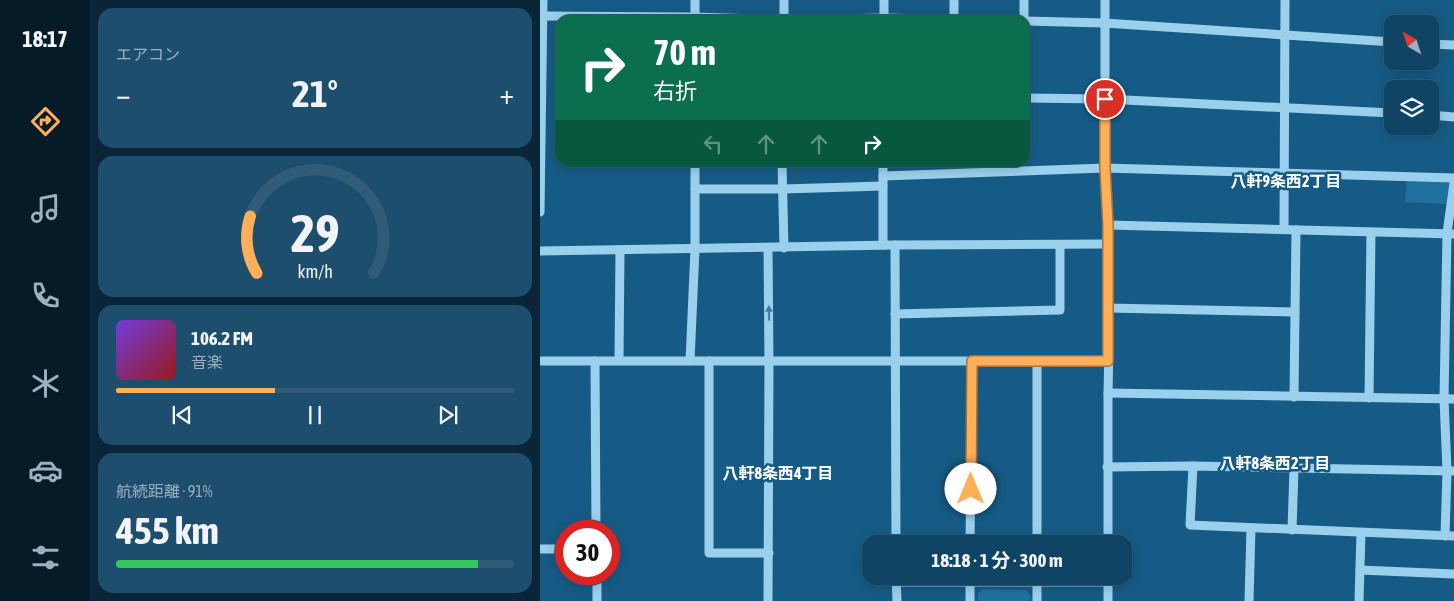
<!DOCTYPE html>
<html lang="ja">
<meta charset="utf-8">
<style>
:root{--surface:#104464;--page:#1e4e6d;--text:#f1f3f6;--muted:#9cb0bf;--line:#305c78;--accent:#ffaf58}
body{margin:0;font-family:"Asap Condensed","Noto Sans JP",sans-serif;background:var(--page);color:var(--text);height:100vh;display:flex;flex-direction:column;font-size:19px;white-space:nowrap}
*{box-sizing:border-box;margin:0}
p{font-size:16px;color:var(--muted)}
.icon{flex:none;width:28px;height:28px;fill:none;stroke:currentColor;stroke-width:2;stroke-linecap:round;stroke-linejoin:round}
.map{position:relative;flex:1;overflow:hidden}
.drawer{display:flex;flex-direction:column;gap:8px;padding:8px;background:#092537;width:450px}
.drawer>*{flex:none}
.guide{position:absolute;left:15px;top:15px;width:475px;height:152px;border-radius:15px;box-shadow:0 2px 12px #0003,0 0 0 1px var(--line);background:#0b6e4f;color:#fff;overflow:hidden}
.needle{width:32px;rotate:321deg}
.controls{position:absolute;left:844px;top:15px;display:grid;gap:10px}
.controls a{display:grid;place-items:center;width:55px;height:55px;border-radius:10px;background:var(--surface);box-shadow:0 2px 12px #0003,0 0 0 1px var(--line);font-size:25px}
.speed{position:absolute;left:15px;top:520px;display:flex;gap:10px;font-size:25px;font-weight:700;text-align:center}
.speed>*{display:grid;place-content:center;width:65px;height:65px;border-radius:50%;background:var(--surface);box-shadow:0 2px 12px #0003,0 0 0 1px var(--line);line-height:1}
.speed .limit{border:8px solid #d22;background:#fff;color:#111}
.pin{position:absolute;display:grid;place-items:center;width:42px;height:42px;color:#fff;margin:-21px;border:2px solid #fff;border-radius:50%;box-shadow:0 1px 5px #0007}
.me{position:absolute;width:55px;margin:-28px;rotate:0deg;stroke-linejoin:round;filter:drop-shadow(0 0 4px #0008)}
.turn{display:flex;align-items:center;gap:18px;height:105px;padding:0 15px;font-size:22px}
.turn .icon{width:65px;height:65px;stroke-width:2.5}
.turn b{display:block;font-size:35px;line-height:42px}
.lanes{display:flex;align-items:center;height:48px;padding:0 15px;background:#0003;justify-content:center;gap:25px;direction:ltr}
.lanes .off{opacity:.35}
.big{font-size:38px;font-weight:700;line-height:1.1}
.drawer .tile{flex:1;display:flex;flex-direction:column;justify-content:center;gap:8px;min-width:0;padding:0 18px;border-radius:15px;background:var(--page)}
.drawer .dial{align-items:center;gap:0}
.dial svg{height:130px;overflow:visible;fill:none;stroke:var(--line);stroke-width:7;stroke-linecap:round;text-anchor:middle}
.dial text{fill:var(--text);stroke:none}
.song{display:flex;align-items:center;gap:15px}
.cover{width:60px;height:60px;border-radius:8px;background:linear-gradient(135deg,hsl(260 70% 55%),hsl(0 70% 35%))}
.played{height:5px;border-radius:2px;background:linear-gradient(90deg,var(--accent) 40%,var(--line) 40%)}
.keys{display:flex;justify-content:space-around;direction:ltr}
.heat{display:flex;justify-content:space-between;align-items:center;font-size:28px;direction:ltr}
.charge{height:8px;border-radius:4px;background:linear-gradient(90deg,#34c759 91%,var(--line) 0)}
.trip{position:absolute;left:322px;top:535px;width:270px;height:50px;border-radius:15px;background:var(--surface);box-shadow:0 2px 12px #0003,0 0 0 1px var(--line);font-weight:700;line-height:50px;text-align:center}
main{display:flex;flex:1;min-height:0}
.menu{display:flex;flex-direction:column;width:90px;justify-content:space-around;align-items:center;background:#061b28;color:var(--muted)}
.menu .icon{width:35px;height:35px}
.menu .current{color:var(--accent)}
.menu b{font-size:22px;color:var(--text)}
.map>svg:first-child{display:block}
.green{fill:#1f709f}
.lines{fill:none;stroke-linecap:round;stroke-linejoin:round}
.minor{stroke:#9bd0ed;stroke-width:9}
.oneway{fill:#3e7ea4}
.route-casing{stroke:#a67239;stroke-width:12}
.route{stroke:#ffaf58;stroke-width:9}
.labels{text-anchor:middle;stroke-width:5;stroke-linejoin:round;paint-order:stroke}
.neighbourhood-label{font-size:16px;font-weight:bold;fill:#fff;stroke:#165b85}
</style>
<main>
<nav class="menu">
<b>18:17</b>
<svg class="icon current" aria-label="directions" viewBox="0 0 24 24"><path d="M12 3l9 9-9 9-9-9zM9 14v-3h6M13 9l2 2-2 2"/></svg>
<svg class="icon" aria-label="music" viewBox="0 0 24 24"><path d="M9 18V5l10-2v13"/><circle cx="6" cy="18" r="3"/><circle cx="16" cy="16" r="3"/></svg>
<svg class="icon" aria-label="phone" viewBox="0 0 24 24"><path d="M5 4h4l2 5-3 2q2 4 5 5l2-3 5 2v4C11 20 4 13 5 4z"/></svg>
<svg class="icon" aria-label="climate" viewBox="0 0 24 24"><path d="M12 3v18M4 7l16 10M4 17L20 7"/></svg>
<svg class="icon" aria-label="car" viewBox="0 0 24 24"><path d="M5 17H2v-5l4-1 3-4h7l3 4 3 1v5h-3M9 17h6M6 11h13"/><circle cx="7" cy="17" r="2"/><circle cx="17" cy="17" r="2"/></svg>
<svg class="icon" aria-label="filters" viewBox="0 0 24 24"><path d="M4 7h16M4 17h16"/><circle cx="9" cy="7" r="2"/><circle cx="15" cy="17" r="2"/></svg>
</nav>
<section class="drawer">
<div class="tile"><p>エアコン</p>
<div class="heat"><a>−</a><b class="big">21°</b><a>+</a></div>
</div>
<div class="tile dial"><svg viewBox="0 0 100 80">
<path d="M14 69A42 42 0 1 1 86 69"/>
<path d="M14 69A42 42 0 0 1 10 34" stroke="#ffaf58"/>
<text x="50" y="56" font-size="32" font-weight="700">29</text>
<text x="50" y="72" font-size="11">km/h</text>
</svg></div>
<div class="tile">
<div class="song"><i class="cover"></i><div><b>106.2 FM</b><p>音楽</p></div></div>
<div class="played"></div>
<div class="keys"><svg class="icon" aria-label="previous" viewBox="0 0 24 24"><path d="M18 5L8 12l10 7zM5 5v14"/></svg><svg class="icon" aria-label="pause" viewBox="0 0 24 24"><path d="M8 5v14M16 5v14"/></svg><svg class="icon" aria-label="next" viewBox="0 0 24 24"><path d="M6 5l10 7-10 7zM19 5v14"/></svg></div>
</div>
<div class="tile"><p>航続距離 · 91%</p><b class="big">455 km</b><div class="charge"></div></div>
</section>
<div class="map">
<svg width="914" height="601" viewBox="0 0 914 601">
<rect width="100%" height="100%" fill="#165b85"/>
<g class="green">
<polygon points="867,179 911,181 908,204 865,202"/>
<polygon points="443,589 486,590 491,596 490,601 438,601 438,593"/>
</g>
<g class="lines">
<g class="minor">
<polyline points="344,0 344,20"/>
<polyline points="414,0 414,19"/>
<polyline points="484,0 484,20"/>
<polyline points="565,0 565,168 568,225 569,346 568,393 568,544"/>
<polyline points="0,16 155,17 244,20 344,18 438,20"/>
<polyline points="155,20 155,0"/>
<polyline points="244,20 244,0"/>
<polyline points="485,21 564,23 852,42"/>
<polyline points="890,44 914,45"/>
<polyline points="485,98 565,99 852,113"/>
<polyline points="890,115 914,117"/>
<polyline points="242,162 244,248"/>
<polyline points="343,176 565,168 914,178"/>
<polyline points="155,189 243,189 343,186"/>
<polyline points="0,212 3,0"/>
<polyline points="568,225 914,234"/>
<polyline points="744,229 745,0"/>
<polyline points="343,245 343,162"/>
<polyline points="355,245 356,544"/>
<polyline points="228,248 229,362 228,601"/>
<polyline points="0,251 355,245 567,244"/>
<polyline points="568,308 755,312"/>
<polyline points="355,314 520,310 520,245"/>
<polyline points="79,360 80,250"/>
<polyline points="0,361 568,361"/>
<polyline points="55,361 56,531"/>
<polyline points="150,361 155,249 155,162"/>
<polyline points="169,361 169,553 229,553"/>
<polyline points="568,393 914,399"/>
<polyline points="754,397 756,230"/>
<polyline points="829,398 831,232"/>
<polyline points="653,466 650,525 914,536"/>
<polyline points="567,467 653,466 914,471"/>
<polyline points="752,530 754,468"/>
<polyline points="905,536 907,471 904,399 907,233 914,183"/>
<polyline points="430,544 432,361"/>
<polyline points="497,544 497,362"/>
<polyline points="0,549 26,549"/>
<polyline points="820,570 914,574"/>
<polyline points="57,574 57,601"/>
<polyline points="356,576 357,601"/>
<polyline points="430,576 430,601"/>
<polyline points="497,576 497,601"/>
<polyline points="568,576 568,601"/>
<polyline points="356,582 568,582"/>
<polyline points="709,601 711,528"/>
<polyline points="819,601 821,533"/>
</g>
</g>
<defs><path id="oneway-solid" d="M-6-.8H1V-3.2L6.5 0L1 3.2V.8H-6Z" transform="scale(1.25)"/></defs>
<use class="oneway" href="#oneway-solid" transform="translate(229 313) rotate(-91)"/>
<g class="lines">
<g class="route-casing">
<polyline id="route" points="431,489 432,361 568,361 568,225 565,168 565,99"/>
</g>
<use href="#route" class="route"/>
</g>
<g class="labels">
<g class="neighbourhood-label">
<text x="746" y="187">八軒9条西2丁目</text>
<text x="735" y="469">八軒8条西2丁目</text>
<text x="238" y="479">八軒8条西4丁目</text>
</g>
</g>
</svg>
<div class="controls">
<a><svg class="needle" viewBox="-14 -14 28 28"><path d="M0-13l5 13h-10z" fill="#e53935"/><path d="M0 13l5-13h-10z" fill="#9cb0bf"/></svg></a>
<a><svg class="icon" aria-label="layers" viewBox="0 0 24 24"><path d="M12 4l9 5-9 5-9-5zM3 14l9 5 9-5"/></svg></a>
</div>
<div class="speed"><div class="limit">30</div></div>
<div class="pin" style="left:565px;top:99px;background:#d93025"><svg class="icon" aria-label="arrive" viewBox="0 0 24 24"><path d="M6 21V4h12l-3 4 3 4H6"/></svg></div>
<svg class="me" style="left:431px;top:489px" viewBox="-20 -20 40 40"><circle r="19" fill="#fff"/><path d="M0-13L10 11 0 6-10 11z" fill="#ffaf58"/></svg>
<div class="trip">18:18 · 1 分 · 300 m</div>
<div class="guide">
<div class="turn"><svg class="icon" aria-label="right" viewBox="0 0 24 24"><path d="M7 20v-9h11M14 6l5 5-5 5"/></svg><div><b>70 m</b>右折</div></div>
<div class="lanes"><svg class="icon off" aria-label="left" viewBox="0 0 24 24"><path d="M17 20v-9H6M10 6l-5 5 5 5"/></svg><svg class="icon off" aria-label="ahead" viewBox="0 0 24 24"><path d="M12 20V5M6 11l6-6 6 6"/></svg><svg class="icon off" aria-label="ahead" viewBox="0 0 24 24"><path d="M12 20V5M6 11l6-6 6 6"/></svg><svg class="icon" aria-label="right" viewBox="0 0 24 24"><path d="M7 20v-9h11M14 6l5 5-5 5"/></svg></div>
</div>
</div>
</main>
